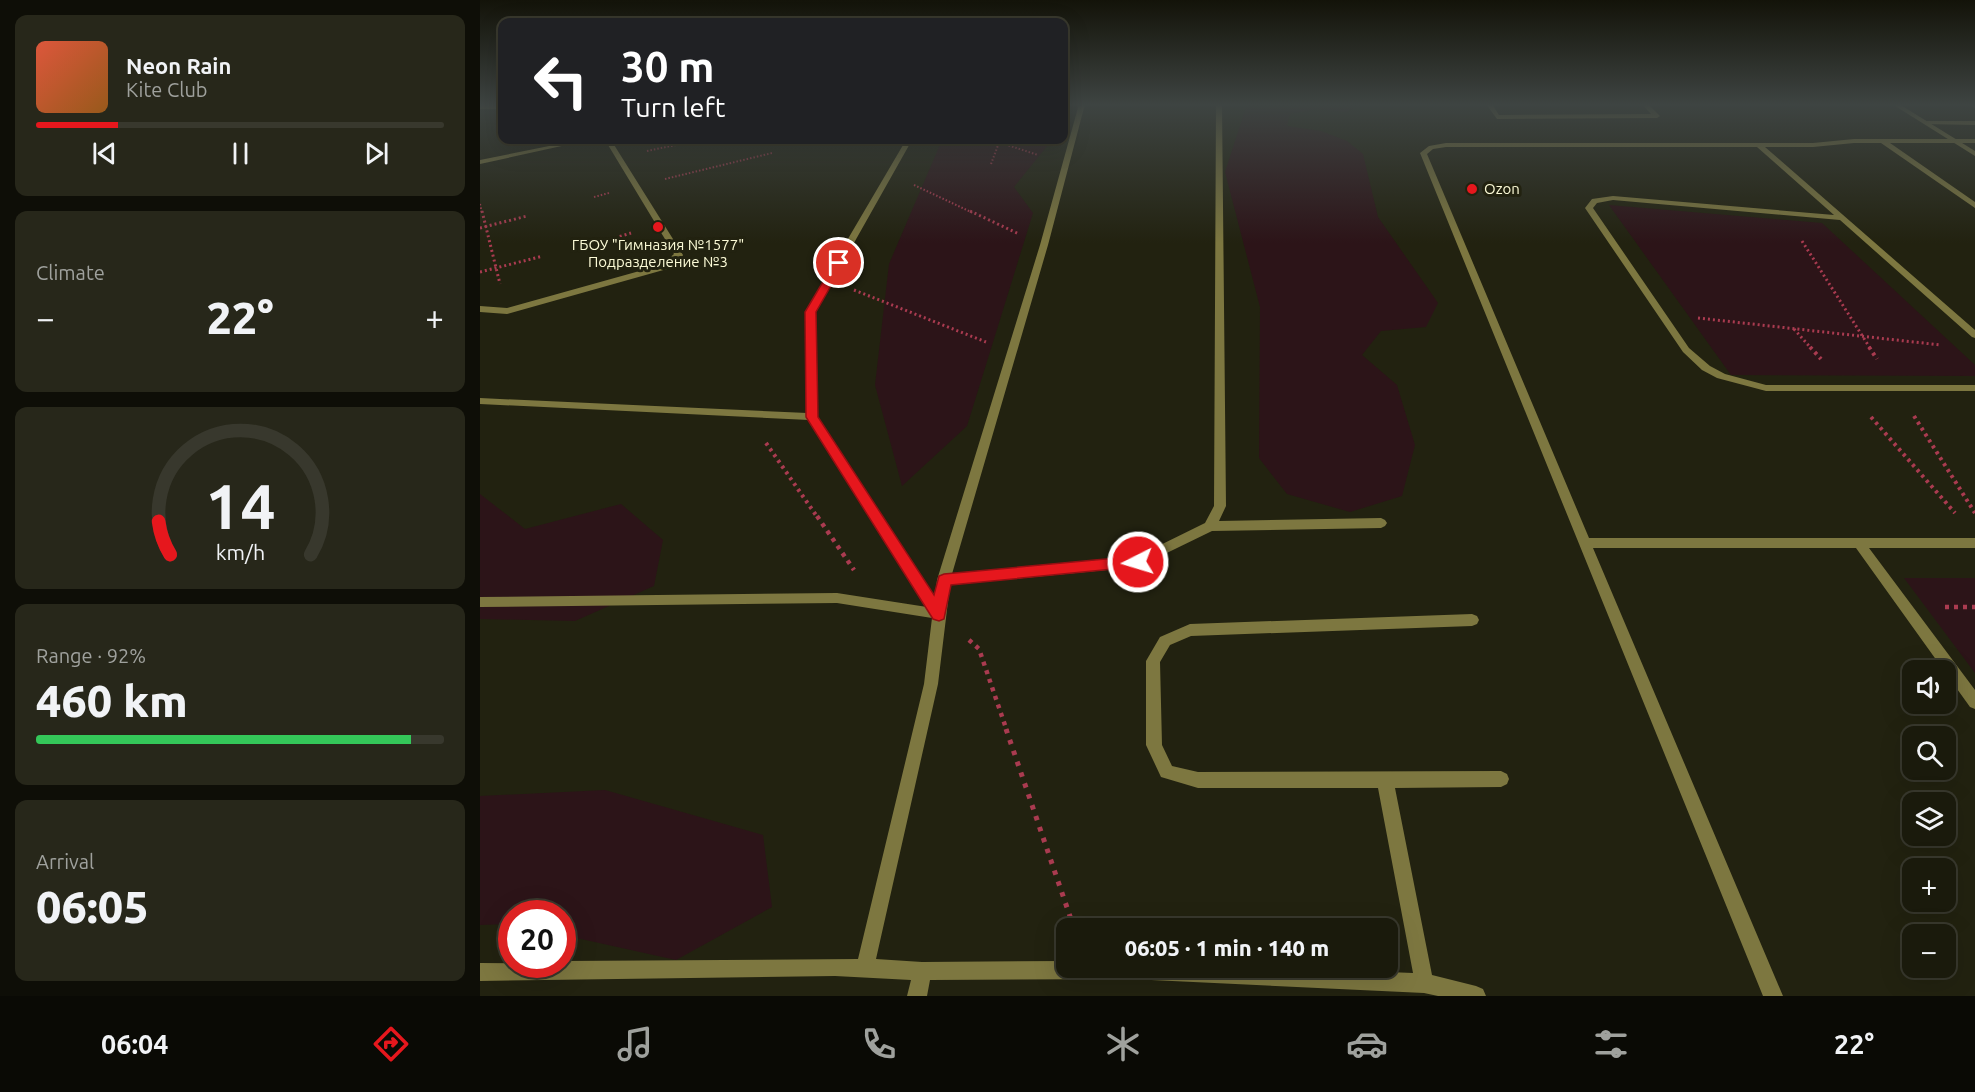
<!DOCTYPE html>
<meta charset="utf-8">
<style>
:root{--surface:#1a1a0c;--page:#27271a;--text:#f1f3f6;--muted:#9fa19d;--line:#38382d;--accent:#e6171d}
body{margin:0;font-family:Ubuntu,sans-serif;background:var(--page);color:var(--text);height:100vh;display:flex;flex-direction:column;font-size:22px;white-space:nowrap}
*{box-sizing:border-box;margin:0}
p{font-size:20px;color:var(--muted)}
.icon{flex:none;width:33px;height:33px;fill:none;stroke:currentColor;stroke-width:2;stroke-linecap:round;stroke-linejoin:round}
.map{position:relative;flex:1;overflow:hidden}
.details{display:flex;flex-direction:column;gap:15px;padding:15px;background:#0e0e07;width:480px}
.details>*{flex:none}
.banner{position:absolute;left:18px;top:18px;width:570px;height:126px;border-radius:12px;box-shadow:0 6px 24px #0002,0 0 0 2px var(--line);background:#202124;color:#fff;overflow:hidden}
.tools{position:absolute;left:1422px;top:660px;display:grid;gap:12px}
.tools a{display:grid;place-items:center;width:54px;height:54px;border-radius:12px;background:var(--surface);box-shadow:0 6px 24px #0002,0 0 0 2px var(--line);font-size:30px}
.speed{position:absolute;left:18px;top:900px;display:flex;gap:12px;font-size:30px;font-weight:700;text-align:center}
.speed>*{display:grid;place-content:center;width:78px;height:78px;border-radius:50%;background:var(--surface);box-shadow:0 6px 24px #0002,0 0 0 2px var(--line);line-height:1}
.speed .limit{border:9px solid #d22;background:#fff;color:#111}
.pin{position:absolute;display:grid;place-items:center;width:51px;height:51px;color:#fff;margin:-26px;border:3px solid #fff;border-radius:50%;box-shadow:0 2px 6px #0007}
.me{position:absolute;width:66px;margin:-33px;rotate:265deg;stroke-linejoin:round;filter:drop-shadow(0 0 4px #0008)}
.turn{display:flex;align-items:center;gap:21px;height:126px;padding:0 24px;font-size:27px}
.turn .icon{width:78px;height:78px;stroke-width:2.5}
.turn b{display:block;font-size:42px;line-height:51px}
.big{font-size:45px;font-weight:800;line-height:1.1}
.details .tile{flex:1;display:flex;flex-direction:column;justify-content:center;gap:9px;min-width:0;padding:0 21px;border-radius:12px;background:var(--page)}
.details .dial{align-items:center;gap:0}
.dial svg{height:156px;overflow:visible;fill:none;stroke:var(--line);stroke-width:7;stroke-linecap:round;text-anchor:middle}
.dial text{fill:var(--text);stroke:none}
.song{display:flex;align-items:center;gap:18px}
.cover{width:72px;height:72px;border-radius:9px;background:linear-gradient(135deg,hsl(10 70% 55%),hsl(30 70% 35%))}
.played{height:6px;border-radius:3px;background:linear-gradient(90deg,var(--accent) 20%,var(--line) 20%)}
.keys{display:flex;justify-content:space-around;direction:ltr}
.heat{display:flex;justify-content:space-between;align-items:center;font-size:33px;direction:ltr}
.charge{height:9px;border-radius:4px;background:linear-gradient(90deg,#34c759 92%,var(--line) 0)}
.trip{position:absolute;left:576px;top:918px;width:342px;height:60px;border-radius:12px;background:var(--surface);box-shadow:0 6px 24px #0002,0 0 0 2px var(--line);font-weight:800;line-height:60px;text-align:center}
.tabs{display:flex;height:96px;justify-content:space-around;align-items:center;background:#0a0a05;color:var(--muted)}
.tabs .icon{width:42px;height:42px}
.tabs .current{color:var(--accent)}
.tabs b{font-size:27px;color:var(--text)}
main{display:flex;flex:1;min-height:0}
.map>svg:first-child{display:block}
.green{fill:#2c1418}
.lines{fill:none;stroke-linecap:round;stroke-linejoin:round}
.path-far4{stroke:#aa3b50;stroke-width:2;stroke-dasharray:1.5 2;stroke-linecap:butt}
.path-far3{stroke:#aa3b50;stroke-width:3;stroke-dasharray:2 3;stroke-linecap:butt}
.path-far2{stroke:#aa3b50;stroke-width:4;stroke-dasharray:3 4;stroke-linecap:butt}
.path-far1{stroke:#aa3b50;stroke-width:4.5;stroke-dasharray:4 5;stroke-linecap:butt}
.path{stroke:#aa3b50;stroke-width:5;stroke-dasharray:4.5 7;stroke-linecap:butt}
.service{fill:#7d7740;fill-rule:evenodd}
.minor{fill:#7d7740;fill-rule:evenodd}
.route{fill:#e6171d;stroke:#960f13;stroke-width:1.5}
.poi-dot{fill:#e6171d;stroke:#222210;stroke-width:2}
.labels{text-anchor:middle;stroke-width:6;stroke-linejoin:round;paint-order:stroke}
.far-poi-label{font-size:15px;fill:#fbfad6;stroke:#222210;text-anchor:start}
</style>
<main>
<section class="details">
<div class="tile">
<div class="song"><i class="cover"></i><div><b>Neon Rain</b><p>Kite Club</p></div></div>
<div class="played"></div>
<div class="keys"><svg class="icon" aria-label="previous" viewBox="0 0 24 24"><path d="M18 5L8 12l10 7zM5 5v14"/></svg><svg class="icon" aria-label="pause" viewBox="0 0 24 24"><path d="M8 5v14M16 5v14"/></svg><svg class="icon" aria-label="next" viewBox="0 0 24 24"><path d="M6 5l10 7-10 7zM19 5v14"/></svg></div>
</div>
<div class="tile"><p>Climate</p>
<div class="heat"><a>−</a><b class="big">22°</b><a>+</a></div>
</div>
<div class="tile dial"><svg viewBox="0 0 100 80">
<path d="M14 69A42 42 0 1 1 86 69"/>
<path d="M14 69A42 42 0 0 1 8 52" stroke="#e6171d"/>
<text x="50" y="56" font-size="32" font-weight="700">14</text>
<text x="50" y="72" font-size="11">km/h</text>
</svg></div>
<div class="tile"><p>Range · 92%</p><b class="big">460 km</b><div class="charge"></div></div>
<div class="tile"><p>Arrival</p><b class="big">06:05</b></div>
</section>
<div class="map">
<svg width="1495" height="996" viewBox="0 0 1495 996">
<rect width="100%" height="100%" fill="#222210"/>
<g class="green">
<polygon points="767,104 883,104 866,112 836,109 810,114 807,126 841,131 867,141 883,154 898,217 958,303 946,327 901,331 882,355 917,385 935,445 922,496 870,512 807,494 779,458 780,307 745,172"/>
<polygon points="462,140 572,140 534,187 553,213 487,426 422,486 395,385 409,264"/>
<polygon points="1129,205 1342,223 1495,365 1495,376 1251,375"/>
<polygon points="0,494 45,529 141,504 183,540 174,586 95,621 0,619"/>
<polygon points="1424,578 1495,578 1495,673"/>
<polygon points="125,790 283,835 292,907 196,960 83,935 82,914 32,914 31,924 0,925 0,796"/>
</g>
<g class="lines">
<g class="path-far4">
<polyline points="512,140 558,155"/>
<polyline points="167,151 210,142"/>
<polyline points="511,164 520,140"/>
<polyline points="185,179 292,153"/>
<polyline points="434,185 493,213"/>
<polyline points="114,197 129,193"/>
<polyline points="0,204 2,213"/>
</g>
<g class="path-far3">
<polyline points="2,211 20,284"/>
<polyline points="490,211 539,234"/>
<polyline points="0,228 47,216"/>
<polyline points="135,238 151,233"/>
<polyline points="1322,241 1390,348"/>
<polyline points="0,272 63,256"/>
<polyline points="374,290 506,342"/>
<polyline points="1218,318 1461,345"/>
<polyline points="1314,329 1331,348"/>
</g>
<g class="path-far2">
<polyline points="1330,347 1341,359"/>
<polyline points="1389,347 1397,359"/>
<polyline points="1434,416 1495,513"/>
<polyline points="1391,417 1475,513"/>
<polyline points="286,443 338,518"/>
</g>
<g class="path-far1">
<polyline points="337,516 374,570"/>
<polyline points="1465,607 1495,607"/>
<polyline points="489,640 499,649 527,731"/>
</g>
<polyline class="path" points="526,729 594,928"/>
<g class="service">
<polygon points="599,104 605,104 568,245 472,574 656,557 725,523 734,506 736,104 742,104 746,506 739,521 901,518 905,520 907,523 905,526 901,528 732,531 658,567 470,585 458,684 396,959 442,962 586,961 586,968 808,968 933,973 898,788 718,788 681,777 666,745 666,661 680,637 710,624 992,614 997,616 999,620 997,624 992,626 711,636 690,645 680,662 682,745 692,766 718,772 1021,771 1027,774 1029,779 1027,784 1021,787 915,788 952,975 996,986 1003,989 1006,996 958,996 944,993 650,979 450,980 447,996 427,996 431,980 355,976 0,981 0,963 82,964 82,961 378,959 444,684 452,618 357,603 0,607 0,597 357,593 447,607 329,420 0,404 0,398 327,413 325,312 426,140 432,140 335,312 337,417 455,597 457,580 560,245"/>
<polygon points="1006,104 1012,104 1019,115 1171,114 1162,104 1168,104 1180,116 1177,118 1017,119"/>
<polygon points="1488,104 1495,104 1495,108"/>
<rect x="0" y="105" width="22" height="4"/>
<polygon points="1447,121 1495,121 1495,125 1445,124 1444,123"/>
<polygon points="1374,139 1495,139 1495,143 1410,143 1495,202 1495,208 1401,143 1374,143 1333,147 1285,147 1495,330 1495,338 1492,337 1360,220 1133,200 1117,203 1113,208 1209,348 1230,366 1245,374 1286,385 1495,385 1495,391 1286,391 1237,378 1222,370 1203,352 1105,208 1112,199 1133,196 1354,215 1277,147 966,147 953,149 947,154 1109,538 1495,538 1495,548 1389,548 1495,690 1495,709 1490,707 1376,548 1113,548 1303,996 1283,996 940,153 949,146 966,143 1333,143"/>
<polygon points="99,140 109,140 0,164 0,160"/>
<polygon points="125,140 131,140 203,255 202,257 187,269 27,314 0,312 0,306 27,308 181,265 194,254"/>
</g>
<polygon class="minor" points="1412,104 1419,104 1495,151 1495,156"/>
</g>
<linearGradient id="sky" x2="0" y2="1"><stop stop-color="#131309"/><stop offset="0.43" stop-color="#3e4442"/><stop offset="1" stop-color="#3e4442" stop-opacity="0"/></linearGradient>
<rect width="1495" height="243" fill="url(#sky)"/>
<polygon class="route" points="359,260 364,263 336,312 338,417 454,595 459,576 464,574 658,556 664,558 666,562 664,566 471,585 464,619 459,621 453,619 326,417 325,312 354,263"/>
<g class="poi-dot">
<circle cx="992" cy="189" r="6"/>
<circle cx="178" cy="227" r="6"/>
</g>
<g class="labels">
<g class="far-poi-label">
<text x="1004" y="194">Ozon</text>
<text x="178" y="250" text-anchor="middle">ГБОУ "Гимназия №1577"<tspan x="178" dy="17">Подразделение №3</tspan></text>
</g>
</g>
</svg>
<div class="tools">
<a><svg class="icon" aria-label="sound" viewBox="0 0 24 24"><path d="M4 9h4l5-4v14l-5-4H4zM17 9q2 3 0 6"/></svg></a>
<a><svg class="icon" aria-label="search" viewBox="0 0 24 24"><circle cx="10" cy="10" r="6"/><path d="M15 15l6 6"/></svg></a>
<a><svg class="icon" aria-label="layers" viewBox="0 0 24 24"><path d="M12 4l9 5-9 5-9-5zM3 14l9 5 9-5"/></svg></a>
<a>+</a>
<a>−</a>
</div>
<div class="speed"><div class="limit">20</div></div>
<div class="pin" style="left:359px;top:263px;background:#d93025"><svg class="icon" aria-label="arrive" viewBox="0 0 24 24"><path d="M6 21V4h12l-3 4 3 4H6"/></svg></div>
<svg class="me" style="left:658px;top:562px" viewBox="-20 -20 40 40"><circle r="17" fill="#e6171d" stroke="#fff" stroke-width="3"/><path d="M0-11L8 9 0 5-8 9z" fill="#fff"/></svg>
<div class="trip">06:05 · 1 min · 140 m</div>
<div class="banner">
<div class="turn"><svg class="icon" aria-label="left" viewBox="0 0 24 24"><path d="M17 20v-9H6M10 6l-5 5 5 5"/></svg><div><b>30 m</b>Turn left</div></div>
</div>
</div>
</main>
<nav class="tabs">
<b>06:04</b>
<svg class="icon current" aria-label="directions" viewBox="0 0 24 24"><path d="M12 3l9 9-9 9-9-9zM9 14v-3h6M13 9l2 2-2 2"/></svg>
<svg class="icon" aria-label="music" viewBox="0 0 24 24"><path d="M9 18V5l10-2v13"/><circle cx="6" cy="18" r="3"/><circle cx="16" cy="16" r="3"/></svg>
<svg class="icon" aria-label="phone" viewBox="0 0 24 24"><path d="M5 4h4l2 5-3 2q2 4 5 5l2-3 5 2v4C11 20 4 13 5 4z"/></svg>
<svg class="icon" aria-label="climate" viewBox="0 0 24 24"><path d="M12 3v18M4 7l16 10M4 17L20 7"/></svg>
<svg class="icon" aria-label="car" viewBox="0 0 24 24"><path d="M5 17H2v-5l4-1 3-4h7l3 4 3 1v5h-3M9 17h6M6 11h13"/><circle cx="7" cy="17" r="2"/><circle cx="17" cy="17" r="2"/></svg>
<svg class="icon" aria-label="filters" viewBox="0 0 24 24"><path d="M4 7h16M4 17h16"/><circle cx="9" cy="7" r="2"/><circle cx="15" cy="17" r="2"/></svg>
<b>22°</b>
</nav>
